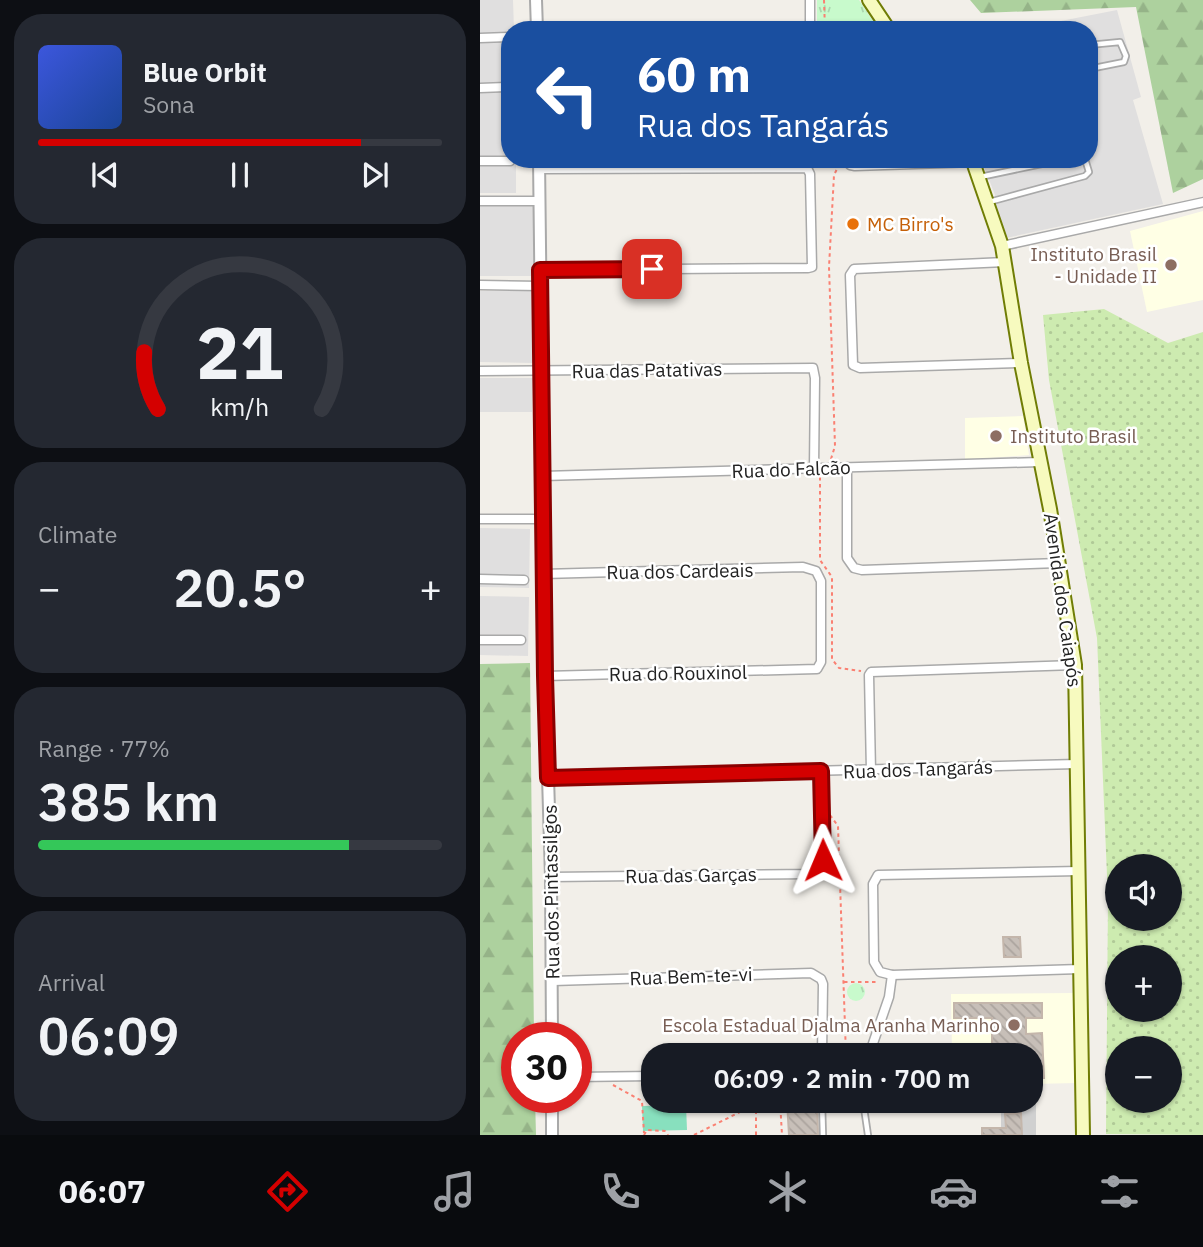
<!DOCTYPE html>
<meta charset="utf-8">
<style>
:root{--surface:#171b24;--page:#242831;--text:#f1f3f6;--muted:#9ea1a6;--line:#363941;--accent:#d40000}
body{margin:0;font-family:"IBM Plex Sans",sans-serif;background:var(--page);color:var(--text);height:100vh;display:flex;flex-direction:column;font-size:26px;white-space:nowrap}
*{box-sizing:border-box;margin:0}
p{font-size:23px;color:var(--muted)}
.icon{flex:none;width:38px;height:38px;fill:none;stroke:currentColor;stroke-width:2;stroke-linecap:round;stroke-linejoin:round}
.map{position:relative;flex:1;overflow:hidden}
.drawer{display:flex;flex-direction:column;gap:14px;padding:14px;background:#0d0f14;width:480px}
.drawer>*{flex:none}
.banner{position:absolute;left:21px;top:21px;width:597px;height:147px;border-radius:28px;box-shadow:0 2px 5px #0004;background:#1a4fa0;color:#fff;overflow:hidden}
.tools{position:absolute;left:625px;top:854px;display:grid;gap:14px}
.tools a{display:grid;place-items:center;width:77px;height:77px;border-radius:50%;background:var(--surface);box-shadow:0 2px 5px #0004;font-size:35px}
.speed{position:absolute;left:21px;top:1022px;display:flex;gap:14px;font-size:35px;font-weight:700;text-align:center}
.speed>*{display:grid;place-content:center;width:91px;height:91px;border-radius:50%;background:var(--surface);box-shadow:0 2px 5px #0004;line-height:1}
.speed .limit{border:10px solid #d22;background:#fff;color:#111}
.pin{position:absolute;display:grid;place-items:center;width:60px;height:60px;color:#fff;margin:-30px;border-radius:14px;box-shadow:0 4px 10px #0006}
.me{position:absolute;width:77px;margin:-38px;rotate:359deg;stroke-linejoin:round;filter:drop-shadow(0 0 5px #0008)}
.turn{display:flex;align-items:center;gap:24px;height:147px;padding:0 21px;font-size:32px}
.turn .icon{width:91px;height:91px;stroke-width:2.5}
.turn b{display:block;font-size:49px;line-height:60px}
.big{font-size:52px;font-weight:600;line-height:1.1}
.drawer .widget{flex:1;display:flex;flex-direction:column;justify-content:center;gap:10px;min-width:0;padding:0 24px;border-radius:28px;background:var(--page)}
.drawer .dial{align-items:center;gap:0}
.dial svg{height:182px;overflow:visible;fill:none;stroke:var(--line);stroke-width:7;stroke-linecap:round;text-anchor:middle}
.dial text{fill:var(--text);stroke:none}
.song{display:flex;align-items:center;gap:21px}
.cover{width:84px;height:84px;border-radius:10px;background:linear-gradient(135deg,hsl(230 70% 55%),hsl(220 70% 35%))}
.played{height:7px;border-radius:4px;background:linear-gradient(90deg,var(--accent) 80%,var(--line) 80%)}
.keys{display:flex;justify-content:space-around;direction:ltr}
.heat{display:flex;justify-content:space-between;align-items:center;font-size:38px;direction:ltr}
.charge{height:10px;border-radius:5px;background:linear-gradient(90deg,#34c759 77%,var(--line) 0)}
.trip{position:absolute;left:161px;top:1043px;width:402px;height:70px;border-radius:28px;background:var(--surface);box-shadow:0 2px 5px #0004;font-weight:600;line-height:70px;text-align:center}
.tab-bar{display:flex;height:112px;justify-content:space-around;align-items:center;background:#090b0e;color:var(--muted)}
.tab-bar .icon{width:49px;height:49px}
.tab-bar .on{color:var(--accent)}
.tab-bar b{font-size:32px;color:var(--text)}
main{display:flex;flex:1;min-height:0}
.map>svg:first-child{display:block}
.residential{fill:#e0dfdf}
.education{fill:#ffffe5}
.religious{fill:#d0d0d0}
.grass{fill:url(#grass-dots);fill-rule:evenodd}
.forest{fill:url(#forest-firs)}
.park{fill:url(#park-tufts)}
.pitch{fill:#88e0be}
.building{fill:url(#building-back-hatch);stroke:#c4b6ab;stroke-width:2}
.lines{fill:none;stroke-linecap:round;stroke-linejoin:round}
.service-casing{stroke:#a9a9a9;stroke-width:8}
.minor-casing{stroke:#a9a9a9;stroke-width:11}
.tertiary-casing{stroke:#a9a9a9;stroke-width:14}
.secondary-casing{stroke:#707d05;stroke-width:16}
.path{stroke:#fa8072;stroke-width:2;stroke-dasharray:3.5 3.5;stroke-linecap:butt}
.service{stroke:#fff;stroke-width:4.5}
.minor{stroke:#fff;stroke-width:8}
.tertiary{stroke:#fff;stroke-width:10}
.secondary{stroke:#f7fabf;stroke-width:12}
.route-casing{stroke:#8a0000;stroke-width:18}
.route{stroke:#d40000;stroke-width:12}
.food-dot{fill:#e8710a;stroke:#fff;stroke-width:2.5}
.education-dot{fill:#8d6e63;stroke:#fff;stroke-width:2.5}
.labels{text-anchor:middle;stroke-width:5;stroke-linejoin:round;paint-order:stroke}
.food-label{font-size:19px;fill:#c56008;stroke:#fff;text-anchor:start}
.education-label{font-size:19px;fill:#785e54;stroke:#fff;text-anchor:end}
.street-label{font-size:19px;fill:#222;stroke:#fff}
</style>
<main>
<section class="drawer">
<div class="widget">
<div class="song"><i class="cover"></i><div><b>Blue Orbit</b><p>Sona</p></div></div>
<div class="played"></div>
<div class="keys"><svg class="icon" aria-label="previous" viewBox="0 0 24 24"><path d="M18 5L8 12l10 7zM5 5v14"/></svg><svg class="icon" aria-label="pause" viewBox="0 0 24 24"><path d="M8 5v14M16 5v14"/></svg><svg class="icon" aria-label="next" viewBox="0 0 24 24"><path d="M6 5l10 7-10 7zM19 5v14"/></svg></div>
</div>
<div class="widget dial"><svg viewBox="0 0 100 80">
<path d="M14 69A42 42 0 1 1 86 69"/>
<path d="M14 69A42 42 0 0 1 8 44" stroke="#d40000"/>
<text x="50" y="56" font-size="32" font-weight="700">21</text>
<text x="50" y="72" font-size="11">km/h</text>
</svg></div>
<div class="widget"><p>Climate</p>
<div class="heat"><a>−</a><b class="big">20.5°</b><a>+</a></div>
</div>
<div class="widget"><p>Range · 77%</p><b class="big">385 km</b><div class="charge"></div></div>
<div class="widget"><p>Arrival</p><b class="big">06:09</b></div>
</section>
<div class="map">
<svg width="724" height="1135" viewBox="0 0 724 1135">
<defs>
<pattern id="grass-dots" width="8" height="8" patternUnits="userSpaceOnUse" patternTransform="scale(1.75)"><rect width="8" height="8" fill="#cdebb0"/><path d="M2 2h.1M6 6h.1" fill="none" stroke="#b0c997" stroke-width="1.8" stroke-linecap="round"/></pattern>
<pattern id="forest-firs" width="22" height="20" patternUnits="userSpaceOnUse" patternTransform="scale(1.75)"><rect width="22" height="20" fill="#add19e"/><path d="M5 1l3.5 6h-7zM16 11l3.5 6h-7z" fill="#95b388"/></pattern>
<pattern id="park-tufts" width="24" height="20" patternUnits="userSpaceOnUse" patternTransform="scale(1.75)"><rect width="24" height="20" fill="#c8facc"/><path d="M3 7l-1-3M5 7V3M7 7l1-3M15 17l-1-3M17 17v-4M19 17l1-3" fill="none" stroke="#acd6af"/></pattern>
<pattern id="building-back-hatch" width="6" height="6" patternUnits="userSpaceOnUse" patternTransform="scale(1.75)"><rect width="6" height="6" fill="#c7bfb8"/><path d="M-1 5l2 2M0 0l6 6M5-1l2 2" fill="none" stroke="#aba49e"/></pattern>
</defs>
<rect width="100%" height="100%" fill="#f2efe9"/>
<g class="residential">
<polygon points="0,0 33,0 34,30 30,30 30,159 36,159 36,193 0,193"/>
<polygon points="637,10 661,97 653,100 683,204 526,238 514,203 515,195 501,159 609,159 609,30 535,30"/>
<polygon points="54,205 54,276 0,276 0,206"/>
<polygon points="0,291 53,291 53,363 0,362"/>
<polygon points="0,378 53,378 52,412 0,412"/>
<polygon points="0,528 50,529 49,588 0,587"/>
<polygon points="0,596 49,597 48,656 0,655"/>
</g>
<g class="education">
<polygon points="723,211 723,300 667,312 650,231"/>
<polygon points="543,416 549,455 485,460 485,418"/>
<polygon points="596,993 598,1083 551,1084 551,1055 472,1055 471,994"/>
</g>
<polygon class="religious" points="551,1084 556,1084 556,1135 521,1135 521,1101 551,1101"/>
<path class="grass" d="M624,309L688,343L723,332V1135L626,1134L628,899L617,638L569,380L563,315ZM637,866H690V919H637ZM637,957H690V1010H637ZM637,1048H690V1101H637Z"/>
<g class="forest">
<polygon points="490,0 723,0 723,179 693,193 656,7 501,13"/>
<polygon points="50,663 54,1038 37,1038 37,1097 55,1097 56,1135 0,1135 0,664"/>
</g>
<g class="park">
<polygon points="337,0 379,0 399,30 337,30"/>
<circle cx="376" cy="992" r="9"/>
</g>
<polygon class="pitch" points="206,1105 207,1130 163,1131 162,1106"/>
<g class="building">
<polygon points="523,937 540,937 541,957 524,957"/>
<polygon points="474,1003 562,1003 562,1018 546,1018 546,1034 562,1033 564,1078 551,1078 551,1055 532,1055 532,1051 512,1051 512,1018 474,1018"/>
<polygon points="307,1101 337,1101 338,1135 309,1135"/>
<polygon points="541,1113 542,1135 502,1135 502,1128 526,1128 525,1114"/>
</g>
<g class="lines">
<g class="service-casing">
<g id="service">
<polyline points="609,45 640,42 646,56 644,62 609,69"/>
<polyline points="500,177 586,159"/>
<polyline points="509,202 605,176 609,172 605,159"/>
<polyline points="342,1101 343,1135"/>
<polyline points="383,1101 388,1135"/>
</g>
</g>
<g class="minor-casing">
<g id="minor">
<polyline points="330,30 330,0"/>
<polyline points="0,38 28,37"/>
<polyline points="0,88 26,87"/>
<polyline points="366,159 370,165 375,166 494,162"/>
<polyline points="0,161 30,161"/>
<polyline points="59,169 327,168 330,174 332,267 328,268 60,270"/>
<polyline points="0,201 59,201"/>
<polyline points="522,246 724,202"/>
<polyline points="525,262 374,269 370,275 373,365 380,368 541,363"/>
<polyline points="0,285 60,286"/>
<polyline points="0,371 333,368 335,378 334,468"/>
<polyline points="367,467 367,558 374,568 382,570 578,563"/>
<polyline points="63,476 560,462"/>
<polyline points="0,519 63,519"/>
<polyline points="63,574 323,567 336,571 341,581 341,662 337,669 65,676"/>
<polyline points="0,579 44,580"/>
<polyline points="0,640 41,640"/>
<polyline points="391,771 389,675 391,672 595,665"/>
<polyline points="68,778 597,764"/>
<polyline points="599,871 398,875 393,884 394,962 400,972 412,975 600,969"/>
<polyline points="71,877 331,874 341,867 343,860 341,771"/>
<polyline points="73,981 331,973 341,979 343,984 342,1055"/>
<polyline points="389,1055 409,997 412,975"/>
<polyline points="96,1077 173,1076"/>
</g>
</g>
<g class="tertiary-casing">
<g id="tertiary">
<polyline points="56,0 57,30"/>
<polyline points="59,159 65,676 71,877 72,1038"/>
<polyline points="72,1097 72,1135"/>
</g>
</g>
<g class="secondary-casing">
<g id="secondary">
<polyline points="389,0 409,30"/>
<polyline points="492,159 522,246 541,363 570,509 595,665 603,1135"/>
</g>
</g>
<g class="path">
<polyline points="344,0 345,30"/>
<polyline points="351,459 355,446 349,267 354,175 360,163"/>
<polyline points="340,477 340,560 352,577 352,659 359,668 381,671"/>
<polyline points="350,815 358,826 366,1055"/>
<polyline points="364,982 399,982"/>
<polyline points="133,1085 162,1101 164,1133"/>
<polyline points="300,1101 302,1135"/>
<polyline points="164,1135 167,1130 185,1131 188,1135"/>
<polyline points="214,1135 276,1104"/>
<polyline points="276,1135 276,1101"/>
</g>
<use href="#service" class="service"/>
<use href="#minor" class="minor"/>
<use href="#tertiary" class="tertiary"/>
<use href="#secondary" class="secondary"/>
</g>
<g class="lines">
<g class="route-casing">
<polyline id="route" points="172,269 60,270 65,676 68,778 341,771 343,860"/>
</g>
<use href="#route" class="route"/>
</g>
<circle class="food-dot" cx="373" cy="224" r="7"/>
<g class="education-dot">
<circle cx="691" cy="265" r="7"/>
<circle cx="516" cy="436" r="7"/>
<circle cx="534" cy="1025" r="7"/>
</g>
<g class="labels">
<g class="food-label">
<text x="387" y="231">MC Birro's</text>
</g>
<g class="education-label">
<text x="677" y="261">Instituto Brasil<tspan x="677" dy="22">- Unidade II</tspan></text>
<text x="530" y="443" text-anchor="start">Instituto Brasil</text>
<text x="520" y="1032">Escola Estadual Djalma Aranha Marinho</text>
</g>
<g class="street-label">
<text transform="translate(167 370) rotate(-1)" y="7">Rua das Patativas</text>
<text transform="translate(311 469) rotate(-2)" y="7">Rua do Falcão</text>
<text transform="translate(200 571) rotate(-1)" y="7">Rua dos Cardeais</text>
<text transform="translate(583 600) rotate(82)" y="7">Avenida dos Caiapós</text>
<text transform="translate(198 673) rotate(-1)" y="7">Rua do Rouxinol</text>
<text transform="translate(438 769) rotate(-2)" y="7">Rua dos Tangarás</text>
<text transform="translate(211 875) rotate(-1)" y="7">Rua das Garças</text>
<text transform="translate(71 892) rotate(-91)" y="7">Rua dos Pintassilgos</text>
<text transform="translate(211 976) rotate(-2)" y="7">Rua Bem-te-vi</text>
</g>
</g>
</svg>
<div class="tools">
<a><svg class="icon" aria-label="sound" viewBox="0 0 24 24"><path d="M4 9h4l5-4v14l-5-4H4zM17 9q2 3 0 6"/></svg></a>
<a>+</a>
<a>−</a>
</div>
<div class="speed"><div class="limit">30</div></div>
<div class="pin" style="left:172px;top:269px;background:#d93025"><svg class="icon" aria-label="arrive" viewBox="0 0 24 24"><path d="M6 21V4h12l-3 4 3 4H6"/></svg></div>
<svg class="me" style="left:343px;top:860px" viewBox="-20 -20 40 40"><path d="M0-17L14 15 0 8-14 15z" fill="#d40000" stroke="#fff" stroke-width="4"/></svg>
<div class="trip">06:09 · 2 min · 700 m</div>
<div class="banner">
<div class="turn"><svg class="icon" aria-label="left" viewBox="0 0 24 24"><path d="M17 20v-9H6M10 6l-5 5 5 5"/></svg><div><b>60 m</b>Rua dos Tangarás</div></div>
</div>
</div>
</main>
<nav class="tab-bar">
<b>06:07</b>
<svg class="icon on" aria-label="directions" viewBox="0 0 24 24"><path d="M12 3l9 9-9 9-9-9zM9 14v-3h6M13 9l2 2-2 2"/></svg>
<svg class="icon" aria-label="music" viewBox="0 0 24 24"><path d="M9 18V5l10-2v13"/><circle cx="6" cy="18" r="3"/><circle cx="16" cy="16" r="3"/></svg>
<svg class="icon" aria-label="phone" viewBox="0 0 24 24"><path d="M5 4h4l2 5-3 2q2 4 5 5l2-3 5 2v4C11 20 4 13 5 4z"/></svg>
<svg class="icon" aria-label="climate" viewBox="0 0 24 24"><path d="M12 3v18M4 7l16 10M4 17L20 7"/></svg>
<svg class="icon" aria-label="car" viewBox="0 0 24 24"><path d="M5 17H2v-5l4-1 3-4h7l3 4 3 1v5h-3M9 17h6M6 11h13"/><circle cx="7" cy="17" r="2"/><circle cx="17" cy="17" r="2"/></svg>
<svg class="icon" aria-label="filters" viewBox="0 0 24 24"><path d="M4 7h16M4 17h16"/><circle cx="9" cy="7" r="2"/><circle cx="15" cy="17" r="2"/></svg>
</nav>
